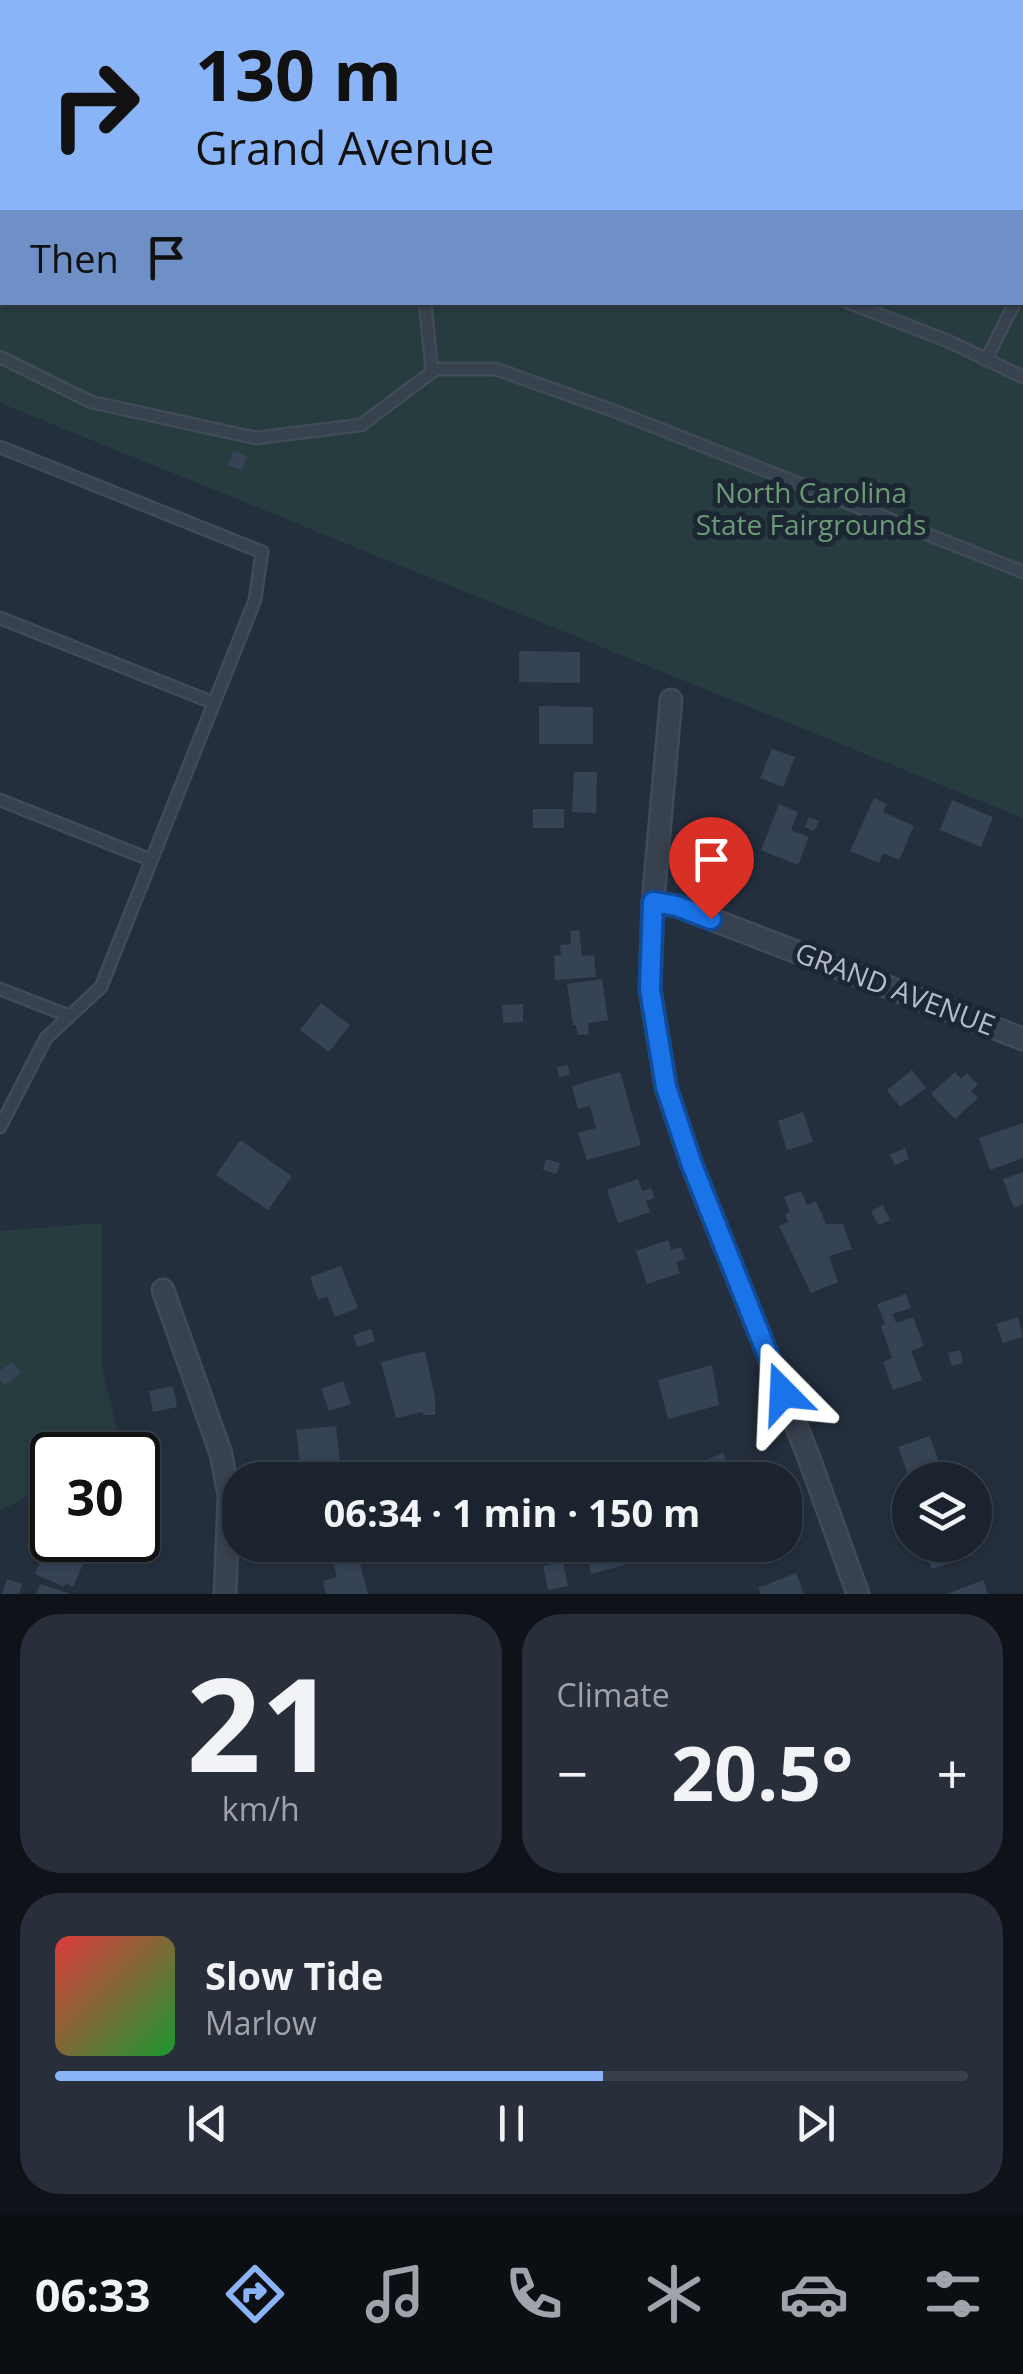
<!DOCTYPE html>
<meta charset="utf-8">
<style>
:root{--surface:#1b232e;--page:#282f3a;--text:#f1f3f6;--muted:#a0a4aa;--line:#39404a;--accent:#8ab4f8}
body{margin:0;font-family:"Open Sans",sans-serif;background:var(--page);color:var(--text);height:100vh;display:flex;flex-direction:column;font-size:38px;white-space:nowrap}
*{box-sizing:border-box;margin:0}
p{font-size:32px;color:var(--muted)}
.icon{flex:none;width:55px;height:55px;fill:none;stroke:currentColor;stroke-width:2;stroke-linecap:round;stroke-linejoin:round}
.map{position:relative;height:1594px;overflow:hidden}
.panel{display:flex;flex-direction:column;gap:20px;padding:20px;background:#0f1319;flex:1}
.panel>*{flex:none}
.hud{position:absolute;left:0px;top:0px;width:1025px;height:305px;box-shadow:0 2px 8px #0004,0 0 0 2px var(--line);background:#8ab4f8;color:#111;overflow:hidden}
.controls{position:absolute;left:892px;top:1462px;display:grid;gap:20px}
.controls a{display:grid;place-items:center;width:100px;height:100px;border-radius:50%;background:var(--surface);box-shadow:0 2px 8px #0004,0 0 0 2px var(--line);font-size:50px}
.speed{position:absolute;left:30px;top:1432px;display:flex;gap:20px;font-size:50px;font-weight:700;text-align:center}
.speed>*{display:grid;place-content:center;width:130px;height:130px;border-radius:50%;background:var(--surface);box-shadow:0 2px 8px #0004,0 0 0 2px var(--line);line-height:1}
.speed .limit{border:5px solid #111;border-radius:15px;background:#fff;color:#111}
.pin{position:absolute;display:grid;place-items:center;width:85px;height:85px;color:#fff;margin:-102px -42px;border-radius:50% 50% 50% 0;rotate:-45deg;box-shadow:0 0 10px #0007}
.pin .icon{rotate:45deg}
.me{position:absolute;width:110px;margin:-55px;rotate:339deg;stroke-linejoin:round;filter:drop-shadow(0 0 8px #0008)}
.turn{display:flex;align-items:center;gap:35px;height:210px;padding:0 30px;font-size:45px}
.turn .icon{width:130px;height:130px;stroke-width:2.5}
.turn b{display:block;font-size:70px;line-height:85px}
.then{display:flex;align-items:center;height:95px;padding:0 30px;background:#0003;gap:20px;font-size:38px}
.big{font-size:75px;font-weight:700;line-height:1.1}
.panel .card{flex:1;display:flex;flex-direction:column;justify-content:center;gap:15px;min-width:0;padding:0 35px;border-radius:40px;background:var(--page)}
.panel .dial{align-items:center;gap:0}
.dial b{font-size:130px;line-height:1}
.song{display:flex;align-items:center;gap:30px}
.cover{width:120px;height:120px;border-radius:15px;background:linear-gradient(135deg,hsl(0 70% 55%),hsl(130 70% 35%))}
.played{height:10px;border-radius:5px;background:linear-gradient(90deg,var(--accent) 60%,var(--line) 60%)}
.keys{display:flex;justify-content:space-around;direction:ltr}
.heat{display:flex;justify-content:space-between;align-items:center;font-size:55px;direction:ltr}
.panel .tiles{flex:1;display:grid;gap:20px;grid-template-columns:1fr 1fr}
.card:last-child{grid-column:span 2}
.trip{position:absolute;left:222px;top:1462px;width:580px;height:100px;border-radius:40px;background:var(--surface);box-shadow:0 2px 8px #0004,0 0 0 2px var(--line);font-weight:700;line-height:100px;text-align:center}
.menu{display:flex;height:160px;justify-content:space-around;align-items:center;background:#0b0e12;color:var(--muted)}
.menu .icon{width:70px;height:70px}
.menu .selected{color:var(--accent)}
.menu b{font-size:45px;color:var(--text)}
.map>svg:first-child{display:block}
.green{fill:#263c3f;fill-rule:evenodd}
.building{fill:#364354}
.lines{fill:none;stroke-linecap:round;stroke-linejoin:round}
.lane-casing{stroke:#414a57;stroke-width:15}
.street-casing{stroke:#414a57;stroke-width:25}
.lane{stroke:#38414e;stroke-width:10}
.street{stroke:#38414e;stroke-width:20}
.route-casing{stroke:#114b97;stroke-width:25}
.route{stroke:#1a73e8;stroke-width:18}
.labels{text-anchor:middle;stroke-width:10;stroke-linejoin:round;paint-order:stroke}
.park-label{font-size:28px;fill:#6b9a76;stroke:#1d2633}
.street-label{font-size:28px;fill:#b4bcc9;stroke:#1d2633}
</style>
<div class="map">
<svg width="1023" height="1594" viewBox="0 0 1023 1594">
<rect width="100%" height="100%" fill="#242f3e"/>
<g class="green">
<path d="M0,0H1023V818L0,403ZM2,2H1022V302H2Z"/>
<polygon points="102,1223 102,1367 121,1447 105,1455 52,1455 52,1483 0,1511 0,1231"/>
</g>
<g class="building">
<polygon points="233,451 247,456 242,470 228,466"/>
<polygon points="519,651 580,652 580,683 519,682"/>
<polygon points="539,706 593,707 593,744 539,744"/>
<polygon points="772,749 795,757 783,787 760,778"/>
<polygon points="574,772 597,772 596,813 572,812"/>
<polygon points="874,798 887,804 883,812 914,826 899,860 883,853 879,863 850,851"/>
<polygon points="952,800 993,817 981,847 940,830"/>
<polygon points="779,804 798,812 791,830 809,837 798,865 761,850"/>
<rect x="533" y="809" width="31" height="19"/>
<polygon points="809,817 819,821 814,831 805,827"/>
<polygon points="579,930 582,956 594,955 596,977 555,980 554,956 561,955 560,945 571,944 570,931"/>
<polygon points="602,979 608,1020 588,1023 589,1034 578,1035 576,1025 573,1025 567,984"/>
<polygon points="321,1003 350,1025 329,1052 300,1030"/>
<polygon points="523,1004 523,1022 503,1023 502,1005"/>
<polygon points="568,1065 570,1075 559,1077 557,1067"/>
<polygon points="912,1070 926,1088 900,1107 887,1090"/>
<polygon points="620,1072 641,1145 587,1160 578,1133 596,1128 590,1106 578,1109 572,1086"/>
<polygon points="955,1072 961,1079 967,1073 978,1085 971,1091 978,1098 955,1119 931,1094"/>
<polygon points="803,1112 813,1142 787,1150 778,1121"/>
<polygon points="1023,1123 1023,1158 990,1170 979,1138"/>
<polygon points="240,1140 292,1176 268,1210 216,1175"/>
<polygon points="905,1148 909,1159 895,1165 890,1155"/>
<polygon points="546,1159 560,1163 557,1174 543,1170"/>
<polygon points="1023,1172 1023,1204 1014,1208 1003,1179"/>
<polygon points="638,1179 642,1191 651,1188 655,1198 646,1201 650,1212 618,1223 607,1190"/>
<polygon points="801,1191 807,1205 816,1201 826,1224 843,1224 852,1249 829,1256 838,1282 811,1293 779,1226 788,1222 785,1214 790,1212 784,1197"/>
<polygon points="883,1205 890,1220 878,1225 871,1211"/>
<polygon points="668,1240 671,1250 681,1247 685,1259 676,1262 680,1273 647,1284 636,1251"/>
<polygon points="341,1266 358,1308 335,1317 327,1296 318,1300 310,1277"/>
<polygon points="906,1294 911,1308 893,1314 896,1323 913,1317 924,1346 911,1351 922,1380 893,1390 883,1362 892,1358 881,1326 885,1324 877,1304"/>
<polygon points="1018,1317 1023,1337 1003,1343 996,1324"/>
<polygon points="371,1329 375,1341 357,1347 353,1335"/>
<polygon points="960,1350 963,1363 952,1366 948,1353"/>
<polygon points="425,1351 435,1397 435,1415 423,1415 423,1412 396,1418 381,1362"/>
<polygon points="12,1362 21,1373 5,1385 0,1380 0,1371"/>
<polygon points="712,1365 719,1405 668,1419 658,1380"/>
<polygon points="343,1381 351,1404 329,1411 321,1389"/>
<polygon points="173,1386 177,1407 153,1412 149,1391"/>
<polygon points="336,1426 342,1480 302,1480 296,1430"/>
<polygon points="930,1436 945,1480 910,1480 898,1447"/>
<polygon points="723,1453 733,1480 696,1480 691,1466"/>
<polygon points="138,1456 152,1503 138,1507"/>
<polygon points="584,1545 622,1545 628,1564 591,1574"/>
<polygon points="697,1545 731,1545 701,1556"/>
<polygon points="923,1545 970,1545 974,1555 932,1569"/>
<polygon points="46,1548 83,1564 73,1587 66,1583 64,1587 35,1574"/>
<polygon points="356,1549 368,1594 326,1594 323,1581 337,1577 331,1555"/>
<polygon points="563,1562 568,1586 548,1590 543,1566"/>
<polygon points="796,1573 804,1594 761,1594 758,1588"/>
<polygon points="7,1579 22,1584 19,1594 2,1594"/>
<polygon points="983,1580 988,1594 947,1594"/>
<polygon points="40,1584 68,1593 68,1594 36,1594"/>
</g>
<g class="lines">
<g class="lane-casing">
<g id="lane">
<polyline points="929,0 934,2"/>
<polyline points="505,2 507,0"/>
<polyline points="1022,41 1023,42"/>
<polyline points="1022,286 1023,285"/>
<polyline points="425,302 432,372"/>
<polyline points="847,302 948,341 1023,377"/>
<polyline points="0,357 91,402 256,438 361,425 436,369 496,369 617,412 1023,572"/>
<polyline points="986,360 1015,302"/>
<polyline points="0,447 262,552 255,600 101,987 46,1038 0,1127"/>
<polyline points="0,618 214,703"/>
<polyline points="0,800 151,860"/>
<polyline points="0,989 69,1016"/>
</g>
</g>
<g class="street-casing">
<g id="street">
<polyline points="671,700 653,902 650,989 666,1087 692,1165 809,1458 858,1594"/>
<polyline points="653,902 677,906 1023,1039"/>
<polyline points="163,1290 221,1454 229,1496 225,1594"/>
</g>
</g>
<use href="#lane" class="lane"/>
<use href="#street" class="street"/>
</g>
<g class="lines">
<g class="route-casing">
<polyline id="route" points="711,919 677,906 653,902 650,989 666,1087 692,1165 783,1393"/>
</g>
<use href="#route" class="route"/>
</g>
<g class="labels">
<g class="park-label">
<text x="811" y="503">North Carolina<tspan x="811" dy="32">State Fairgrounds</tspan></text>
</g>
<g class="street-label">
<text transform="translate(895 989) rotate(21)" y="10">GRAND AVENUE</text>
</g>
</g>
</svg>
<div class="controls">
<a><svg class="icon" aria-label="layers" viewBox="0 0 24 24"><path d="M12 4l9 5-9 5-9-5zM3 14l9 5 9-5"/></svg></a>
</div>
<div class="speed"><div class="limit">30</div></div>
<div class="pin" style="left:711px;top:919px;background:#d93025"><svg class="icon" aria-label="arrive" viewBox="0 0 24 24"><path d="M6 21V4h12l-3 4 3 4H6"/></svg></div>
<svg class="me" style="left:783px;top:1393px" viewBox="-20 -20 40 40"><path d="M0-17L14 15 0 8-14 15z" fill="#1a73e8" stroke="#fff" stroke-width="4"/></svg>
<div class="trip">06:34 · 1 min · 150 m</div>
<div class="hud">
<div class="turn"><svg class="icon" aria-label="right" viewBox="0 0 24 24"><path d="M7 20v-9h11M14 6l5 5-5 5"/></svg><div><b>130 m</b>Grand Avenue</div></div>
<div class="then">Then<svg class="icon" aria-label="arrive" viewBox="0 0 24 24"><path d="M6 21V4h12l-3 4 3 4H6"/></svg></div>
</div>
</div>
<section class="panel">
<div class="tiles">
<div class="card dial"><b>21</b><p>km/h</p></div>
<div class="card"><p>Climate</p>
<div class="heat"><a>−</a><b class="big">20.5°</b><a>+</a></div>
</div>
<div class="card">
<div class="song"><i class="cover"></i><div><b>Slow Tide</b><p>Marlow</p></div></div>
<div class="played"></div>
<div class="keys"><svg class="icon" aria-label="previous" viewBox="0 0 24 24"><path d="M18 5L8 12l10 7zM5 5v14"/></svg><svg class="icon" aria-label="pause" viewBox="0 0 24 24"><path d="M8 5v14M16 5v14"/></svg><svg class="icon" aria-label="next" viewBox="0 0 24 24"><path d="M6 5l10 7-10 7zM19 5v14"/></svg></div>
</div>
</div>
</section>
<nav class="menu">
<b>06:33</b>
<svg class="icon selected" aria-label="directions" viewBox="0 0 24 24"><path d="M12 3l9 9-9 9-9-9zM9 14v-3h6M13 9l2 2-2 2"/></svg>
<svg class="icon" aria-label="music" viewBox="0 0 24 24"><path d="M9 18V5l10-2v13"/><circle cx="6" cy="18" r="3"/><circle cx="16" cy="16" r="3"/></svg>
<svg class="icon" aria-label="phone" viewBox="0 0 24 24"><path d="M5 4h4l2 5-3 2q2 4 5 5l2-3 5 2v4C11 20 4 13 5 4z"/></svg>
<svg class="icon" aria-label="climate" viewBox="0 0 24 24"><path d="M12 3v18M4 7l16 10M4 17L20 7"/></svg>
<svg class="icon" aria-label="car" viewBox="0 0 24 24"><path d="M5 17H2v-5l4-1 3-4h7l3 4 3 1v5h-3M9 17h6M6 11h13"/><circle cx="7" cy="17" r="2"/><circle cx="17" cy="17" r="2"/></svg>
<svg class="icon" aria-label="filters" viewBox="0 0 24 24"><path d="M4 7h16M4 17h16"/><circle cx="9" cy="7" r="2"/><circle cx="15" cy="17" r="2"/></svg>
</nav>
